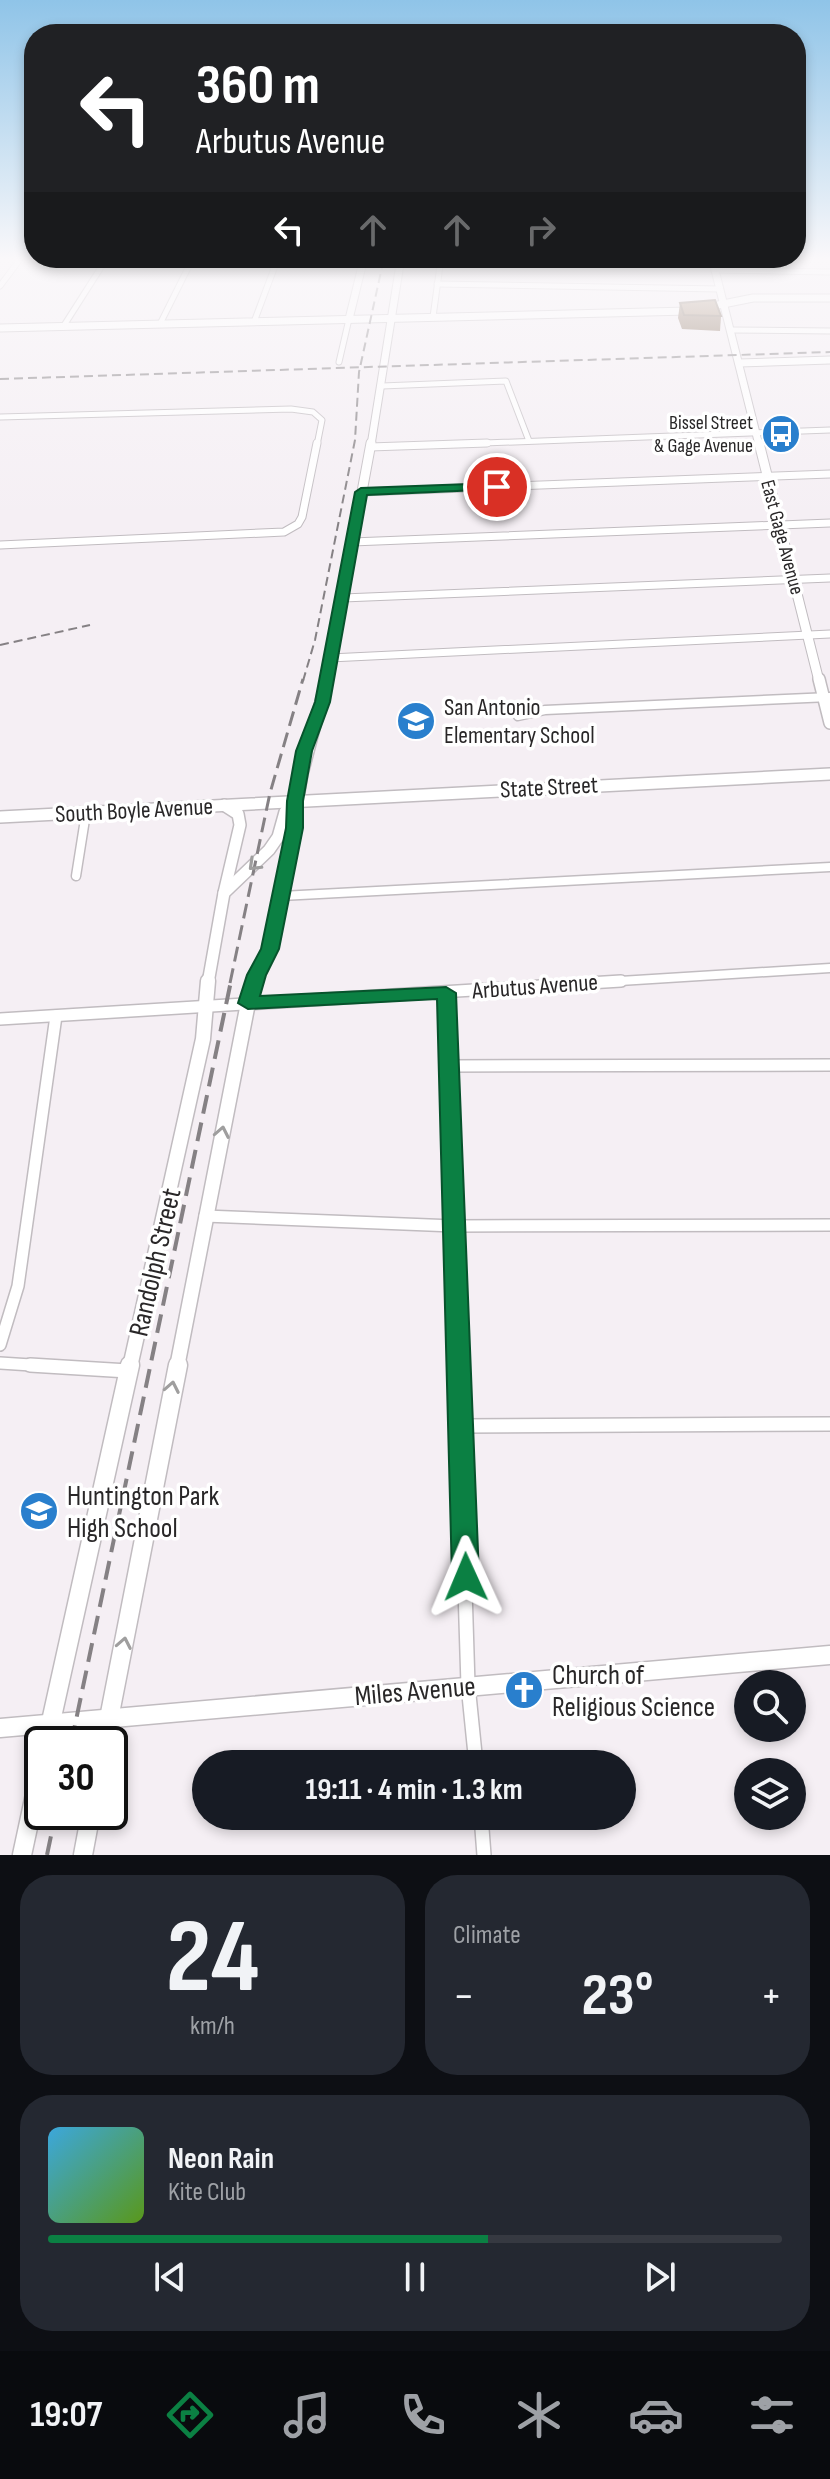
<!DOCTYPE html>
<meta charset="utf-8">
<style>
:root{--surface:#171b24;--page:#242831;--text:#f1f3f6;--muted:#9ea1a6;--line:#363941;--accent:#0b8043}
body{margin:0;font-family:"Sofia Sans Condensed",sans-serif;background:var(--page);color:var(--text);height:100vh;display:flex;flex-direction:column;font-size:30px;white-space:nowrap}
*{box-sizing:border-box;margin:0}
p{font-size:26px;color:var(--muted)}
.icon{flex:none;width:44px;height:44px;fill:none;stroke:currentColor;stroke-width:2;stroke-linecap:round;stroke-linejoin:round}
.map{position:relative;height:1855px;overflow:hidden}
.panel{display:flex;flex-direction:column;gap:20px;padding:20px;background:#0d0f14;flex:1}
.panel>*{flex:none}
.top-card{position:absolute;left:24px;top:24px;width:782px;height:244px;border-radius:32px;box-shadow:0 4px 12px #0003;background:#202124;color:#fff;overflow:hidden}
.fabs{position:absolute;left:734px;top:1670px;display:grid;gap:16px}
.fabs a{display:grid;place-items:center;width:72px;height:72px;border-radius:50%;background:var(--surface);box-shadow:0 4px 12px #0003;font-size:40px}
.speed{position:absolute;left:24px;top:1726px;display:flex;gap:16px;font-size:40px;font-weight:700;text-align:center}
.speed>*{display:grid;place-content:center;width:104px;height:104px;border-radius:50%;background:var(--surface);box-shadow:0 4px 12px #0003;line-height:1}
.speed .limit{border:4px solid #111;border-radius:12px;background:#fff;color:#111}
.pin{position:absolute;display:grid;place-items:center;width:68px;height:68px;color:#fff;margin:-34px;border:4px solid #fff;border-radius:50%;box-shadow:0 2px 8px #0007}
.me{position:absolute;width:88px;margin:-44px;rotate:359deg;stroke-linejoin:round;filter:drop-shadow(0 0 6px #0008)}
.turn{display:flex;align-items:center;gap:28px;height:168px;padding:0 40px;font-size:36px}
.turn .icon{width:104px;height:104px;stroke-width:2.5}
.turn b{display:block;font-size:56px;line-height:68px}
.lanes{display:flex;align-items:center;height:76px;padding:0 40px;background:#0003;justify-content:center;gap:40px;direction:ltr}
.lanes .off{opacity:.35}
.big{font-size:60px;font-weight:700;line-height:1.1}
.panel .widget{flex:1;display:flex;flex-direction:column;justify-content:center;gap:12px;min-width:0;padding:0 28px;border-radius:32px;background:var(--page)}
.panel .dial{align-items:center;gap:0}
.dial b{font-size:104px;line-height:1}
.song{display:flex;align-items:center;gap:24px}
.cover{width:96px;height:96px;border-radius:12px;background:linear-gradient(135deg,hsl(200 70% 55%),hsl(90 70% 35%))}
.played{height:8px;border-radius:4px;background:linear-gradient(90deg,var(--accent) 60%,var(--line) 60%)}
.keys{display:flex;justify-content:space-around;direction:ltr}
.heat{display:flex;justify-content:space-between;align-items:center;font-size:44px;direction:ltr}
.panel .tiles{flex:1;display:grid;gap:20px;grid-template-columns:1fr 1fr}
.widget:last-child{grid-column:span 2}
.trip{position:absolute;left:192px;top:1750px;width:444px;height:80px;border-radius:40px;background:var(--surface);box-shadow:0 4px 12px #0003;font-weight:700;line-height:80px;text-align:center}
.tabs{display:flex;height:128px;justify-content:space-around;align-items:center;background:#090b0e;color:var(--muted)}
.tabs .icon{width:56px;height:56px}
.tabs .active{color:var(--accent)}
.tabs b{font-size:36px;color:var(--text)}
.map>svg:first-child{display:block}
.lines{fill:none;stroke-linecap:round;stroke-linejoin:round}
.street-far4-casing{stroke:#c1bcc0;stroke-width:7}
.street-far3-casing{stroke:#c1bcc0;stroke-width:9}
.street-far2-casing{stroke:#c1bcc0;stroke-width:11}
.street-far1-casing{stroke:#c1bcc0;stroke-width:14}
.street-casing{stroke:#c1bcc0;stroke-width:16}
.secondary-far4-casing{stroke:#c1bcc0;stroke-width:9}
.secondary-far3-casing{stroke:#c1bcc0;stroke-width:11}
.secondary-far2-casing{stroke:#c1bcc0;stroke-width:14}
.secondary-far1-casing{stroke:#c1bcc0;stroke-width:17}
.secondary-casing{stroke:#c1bcc0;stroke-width:21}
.street-far4{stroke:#fff;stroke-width:5}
.street-far3{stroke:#fff;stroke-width:7}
.street-far2{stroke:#fff;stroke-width:8}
.street-far1{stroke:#fff;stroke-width:11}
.street{stroke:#fff;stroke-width:13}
.secondary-far4{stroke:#fff;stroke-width:7}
.secondary-far3{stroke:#fff;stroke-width:9}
.secondary-far2{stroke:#fff;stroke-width:11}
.secondary-far1{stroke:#fff;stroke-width:14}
.secondary{stroke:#fff;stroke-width:18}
.rail-far2{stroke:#858184;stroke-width:2;stroke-dasharray:9 5;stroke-linecap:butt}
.rail-far1{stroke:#858184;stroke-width:3;stroke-dasharray:15 7;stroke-linecap:butt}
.rail{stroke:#858184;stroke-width:4;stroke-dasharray:19 9;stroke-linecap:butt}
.wall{fill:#816751}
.building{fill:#96785e;stroke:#695442;stroke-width:2}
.oneway{stroke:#9f9e9e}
.route{fill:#0b8043;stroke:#07532c;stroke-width:2}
.labels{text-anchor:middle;stroke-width:7;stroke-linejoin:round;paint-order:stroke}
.far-poi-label{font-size:20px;fill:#292728;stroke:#fff;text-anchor:end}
.far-street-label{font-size:20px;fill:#292728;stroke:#fff}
.poi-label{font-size:24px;fill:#292728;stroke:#fff;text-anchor:start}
.street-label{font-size:24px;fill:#292728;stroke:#fff}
.near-street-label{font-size:28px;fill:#292728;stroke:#fff}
.near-poi-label{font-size:28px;fill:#292728;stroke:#fff;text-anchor:start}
</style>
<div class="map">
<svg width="830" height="1855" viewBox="0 0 830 1855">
<rect width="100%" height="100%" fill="#f5eff4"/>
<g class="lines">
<g class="street-far4-casing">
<g id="street-far4">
<polyline points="596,258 713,260"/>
<polyline points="715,270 830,272"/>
<polyline points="437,284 720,289"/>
<polyline points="0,286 21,258"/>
<polyline points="433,317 441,258"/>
<polyline points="254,322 278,258"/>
<polyline points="160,324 193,258"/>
<polyline points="63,327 107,258"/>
<polyline points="731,330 830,331"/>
<polyline points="339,362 349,319"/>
<polyline points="382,386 506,381 529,441"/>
<polyline points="0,417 291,409 313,412 322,420 317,445"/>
<polyline points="433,445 830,430"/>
</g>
</g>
<g class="street-far3-casing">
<g id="street-far3">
<polyline points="370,447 487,443"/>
<polyline points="361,492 830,474"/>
<polyline points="352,542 830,523"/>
<polyline points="0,545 284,532 298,524 302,517 317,443"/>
<polyline points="343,598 830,578"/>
<polyline points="330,658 830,634"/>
</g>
</g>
<g class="street-far2-casing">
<g id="street-far2">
<polyline points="518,716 545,710 830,697"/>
<polyline points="76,876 86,813"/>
<polyline points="281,896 830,867"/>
<polyline points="588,983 830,968"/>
</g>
</g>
<g class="street-far1-casing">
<g id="street-far1">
<polyline points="446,993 458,1367"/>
<polyline points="0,1019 621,981"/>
<polyline points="449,1066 830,1065"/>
<polyline points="205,1216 454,1226 830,1225"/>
<polyline points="0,1345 18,1286 56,1016"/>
<polyline points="0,1363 62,1367"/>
</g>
</g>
<g class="street-casing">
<g id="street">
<polyline points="30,1365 128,1371"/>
<polyline points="458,1365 468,1685 476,1764"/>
<polyline points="462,1426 830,1424"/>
<polyline points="481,1816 484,1855"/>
</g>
</g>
<g class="secondary-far4-casing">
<g id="secondary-far4">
<polyline points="712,258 759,445"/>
<polyline points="349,319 364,258"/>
<polyline points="0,328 688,311 753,298 830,298"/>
<polyline points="739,363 830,360"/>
<polyline points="371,445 401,258"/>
</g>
</g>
<g class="secondary-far3-casing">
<g id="secondary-far3">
<polyline points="759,443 819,681"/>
<polyline points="327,681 371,443"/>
</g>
</g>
<g class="secondary-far2-casing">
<g id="secondary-far2">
<polyline points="819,679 830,723"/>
<polyline points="224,805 238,814 240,825 224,893"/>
<polyline points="0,817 830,774"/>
<polyline points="208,983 224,893 269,850 278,837 285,812 295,801"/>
<polyline points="255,983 274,937 302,774 327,679"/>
</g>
</g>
<g class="secondary-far1-casing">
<g id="secondary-far1">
<polyline points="130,1367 203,1039 208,981"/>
<polyline points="177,1367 248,1003 256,981"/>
</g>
</g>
<g class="secondary-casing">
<g id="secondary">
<polyline points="0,1728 830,1655"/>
<polyline points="46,1744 130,1365"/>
<polyline points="104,1744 178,1365"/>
<polyline points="22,1855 42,1762"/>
<polyline points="83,1855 91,1812"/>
</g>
</g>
<use href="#street-far4" class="street-far4"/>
<use href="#street-far3" class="street-far3"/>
<use href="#street-far2" class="street-far2"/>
<use href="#street-far1" class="street-far1"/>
<use href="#street" class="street"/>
<use href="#secondary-far4" class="secondary-far4"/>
<use href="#secondary-far3" class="secondary-far3"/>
<use href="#secondary-far2" class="secondary-far2"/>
<use href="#secondary-far1" class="secondary-far1"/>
<use href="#secondary" class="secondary"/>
<g class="rail-far2">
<polyline points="0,379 830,352"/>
<polyline points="0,645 90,625"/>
<polyline points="303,681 315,640 355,440 359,372 384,258"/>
</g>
<polyline class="rail-far1" points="230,983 270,793 303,679"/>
<g class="rail">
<polyline points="71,1744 231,981"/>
<polyline points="47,1855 56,1812"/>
</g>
</g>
<polygon class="wall" points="680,303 721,316 720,331 682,329 678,318"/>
<polygon class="building" points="715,300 721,316 684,315 680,303"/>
<defs><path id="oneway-chevron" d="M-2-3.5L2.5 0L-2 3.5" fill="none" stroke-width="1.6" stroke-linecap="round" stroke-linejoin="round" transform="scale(2)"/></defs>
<g class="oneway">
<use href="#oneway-chevron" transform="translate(254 865) rotate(136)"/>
<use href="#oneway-chevron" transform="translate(222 1132) rotate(-79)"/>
<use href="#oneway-chevron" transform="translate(172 1387) rotate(-79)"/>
<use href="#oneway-chevron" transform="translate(124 1643) rotate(-79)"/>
</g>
<linearGradient id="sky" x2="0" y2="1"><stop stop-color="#8fc4e8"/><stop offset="0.5" stop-color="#faf8fa"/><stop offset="1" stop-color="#faf8fa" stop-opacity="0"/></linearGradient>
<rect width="830" height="518" fill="url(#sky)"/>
<polygon class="route" points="497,483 501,484 501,489 367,495 330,702 312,751 303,801 303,828 279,949 266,975 260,996 446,987 456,993 479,1577 475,1585 466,1589 456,1585 452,1577 437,999 248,1009 238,1003 247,975 261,949 286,828 287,801 296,751 315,702 355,492 361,488"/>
<defs>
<g id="bus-disc" transform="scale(2)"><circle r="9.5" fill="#297fcd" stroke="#fff"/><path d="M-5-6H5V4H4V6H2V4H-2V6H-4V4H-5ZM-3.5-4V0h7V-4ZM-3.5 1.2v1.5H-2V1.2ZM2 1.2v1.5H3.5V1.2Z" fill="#fff"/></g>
<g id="school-disc" transform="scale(2)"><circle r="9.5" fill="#297fcd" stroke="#fff"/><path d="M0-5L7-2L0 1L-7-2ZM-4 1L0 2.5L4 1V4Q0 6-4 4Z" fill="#fff"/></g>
<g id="church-disc" transform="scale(2)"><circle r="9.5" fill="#297fcd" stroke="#fff"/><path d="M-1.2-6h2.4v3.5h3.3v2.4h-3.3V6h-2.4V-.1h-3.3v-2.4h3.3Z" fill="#fff"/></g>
</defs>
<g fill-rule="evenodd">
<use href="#bus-disc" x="781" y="434"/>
<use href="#school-disc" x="416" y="721"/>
<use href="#school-disc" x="39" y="1511"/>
<use href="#church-disc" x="524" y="1690"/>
</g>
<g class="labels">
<g class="far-poi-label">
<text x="753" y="429">Bissel Street<tspan x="753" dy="23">&amp; Gage Avenue</tspan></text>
</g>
<g class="far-street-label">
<text transform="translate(783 537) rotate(75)" y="7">East Gage Avenue</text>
</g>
<g class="poi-label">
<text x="444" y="715">San Antonio<tspan x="444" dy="28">Elementary School</tspan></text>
</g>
<g class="street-label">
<text transform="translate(549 787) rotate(-3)" y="8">State Street</text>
<text transform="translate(134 810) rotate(-3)" y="8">South Boyle Avenue</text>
<text transform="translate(535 986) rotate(-4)" y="8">Arbutus Avenue</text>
</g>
<g class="near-street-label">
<text transform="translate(154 1262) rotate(-77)" y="10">Randolph Street</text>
<text transform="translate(415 1690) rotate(-5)" y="10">Miles Avenue</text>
</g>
<g class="near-poi-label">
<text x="67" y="1505">Huntington Park<tspan x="67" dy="32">High School</tspan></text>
<text x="552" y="1684">Church of<tspan x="552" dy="32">Religious Science</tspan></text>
</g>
</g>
</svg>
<div class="fabs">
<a><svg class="icon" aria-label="search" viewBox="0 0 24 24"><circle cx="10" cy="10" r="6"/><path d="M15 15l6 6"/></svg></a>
<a><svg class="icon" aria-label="layers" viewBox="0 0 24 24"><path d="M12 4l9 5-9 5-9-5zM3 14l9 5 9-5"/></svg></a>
</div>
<div class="speed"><div class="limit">30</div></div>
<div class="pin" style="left:497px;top:487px;background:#d93025"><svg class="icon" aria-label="arrive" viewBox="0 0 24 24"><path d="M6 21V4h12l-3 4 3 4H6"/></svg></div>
<svg class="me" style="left:466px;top:1577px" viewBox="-20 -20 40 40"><path d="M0-17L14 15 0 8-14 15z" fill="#0b8043" stroke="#fff" stroke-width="4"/></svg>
<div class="trip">19:11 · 4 min · 1.3 km</div>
<div class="top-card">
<div class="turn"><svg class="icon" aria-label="left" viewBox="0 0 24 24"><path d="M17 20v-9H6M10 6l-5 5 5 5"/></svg><div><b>360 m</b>Arbutus Avenue</div></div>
<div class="lanes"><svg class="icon" aria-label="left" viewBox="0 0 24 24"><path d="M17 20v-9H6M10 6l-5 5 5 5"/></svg><svg class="icon off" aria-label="ahead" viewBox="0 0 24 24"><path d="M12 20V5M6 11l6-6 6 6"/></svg><svg class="icon off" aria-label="ahead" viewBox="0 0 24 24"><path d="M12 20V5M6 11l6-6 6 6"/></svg><svg class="icon off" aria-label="right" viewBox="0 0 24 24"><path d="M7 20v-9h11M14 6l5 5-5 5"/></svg></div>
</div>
</div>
<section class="panel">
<div class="tiles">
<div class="widget dial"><b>24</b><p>km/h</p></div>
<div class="widget"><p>Climate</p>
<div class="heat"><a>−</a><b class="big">23°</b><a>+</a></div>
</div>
<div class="widget">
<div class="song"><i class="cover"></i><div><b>Neon Rain</b><p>Kite Club</p></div></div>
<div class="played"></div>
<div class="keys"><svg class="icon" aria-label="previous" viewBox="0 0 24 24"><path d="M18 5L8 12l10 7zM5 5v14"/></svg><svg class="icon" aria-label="pause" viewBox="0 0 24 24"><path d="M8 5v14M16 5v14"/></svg><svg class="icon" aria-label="next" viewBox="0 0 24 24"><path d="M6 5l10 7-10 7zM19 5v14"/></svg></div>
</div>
</div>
</section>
<nav class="tabs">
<b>19:07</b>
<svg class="icon active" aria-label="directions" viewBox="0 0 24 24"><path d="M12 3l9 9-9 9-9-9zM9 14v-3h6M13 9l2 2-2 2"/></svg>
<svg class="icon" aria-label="music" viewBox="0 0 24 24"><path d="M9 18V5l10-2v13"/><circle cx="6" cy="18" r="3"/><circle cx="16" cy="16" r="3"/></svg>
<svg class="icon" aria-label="phone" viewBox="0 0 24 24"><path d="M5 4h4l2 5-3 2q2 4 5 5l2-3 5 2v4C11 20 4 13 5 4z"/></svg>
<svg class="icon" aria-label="climate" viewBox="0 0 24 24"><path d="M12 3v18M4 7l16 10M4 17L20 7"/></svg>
<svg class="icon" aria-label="car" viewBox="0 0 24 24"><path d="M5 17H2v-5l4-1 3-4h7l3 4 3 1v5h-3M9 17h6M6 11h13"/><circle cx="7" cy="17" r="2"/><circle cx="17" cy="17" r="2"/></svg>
<svg class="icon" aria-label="filters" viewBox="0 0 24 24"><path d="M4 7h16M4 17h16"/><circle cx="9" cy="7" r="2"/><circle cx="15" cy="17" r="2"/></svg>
</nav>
